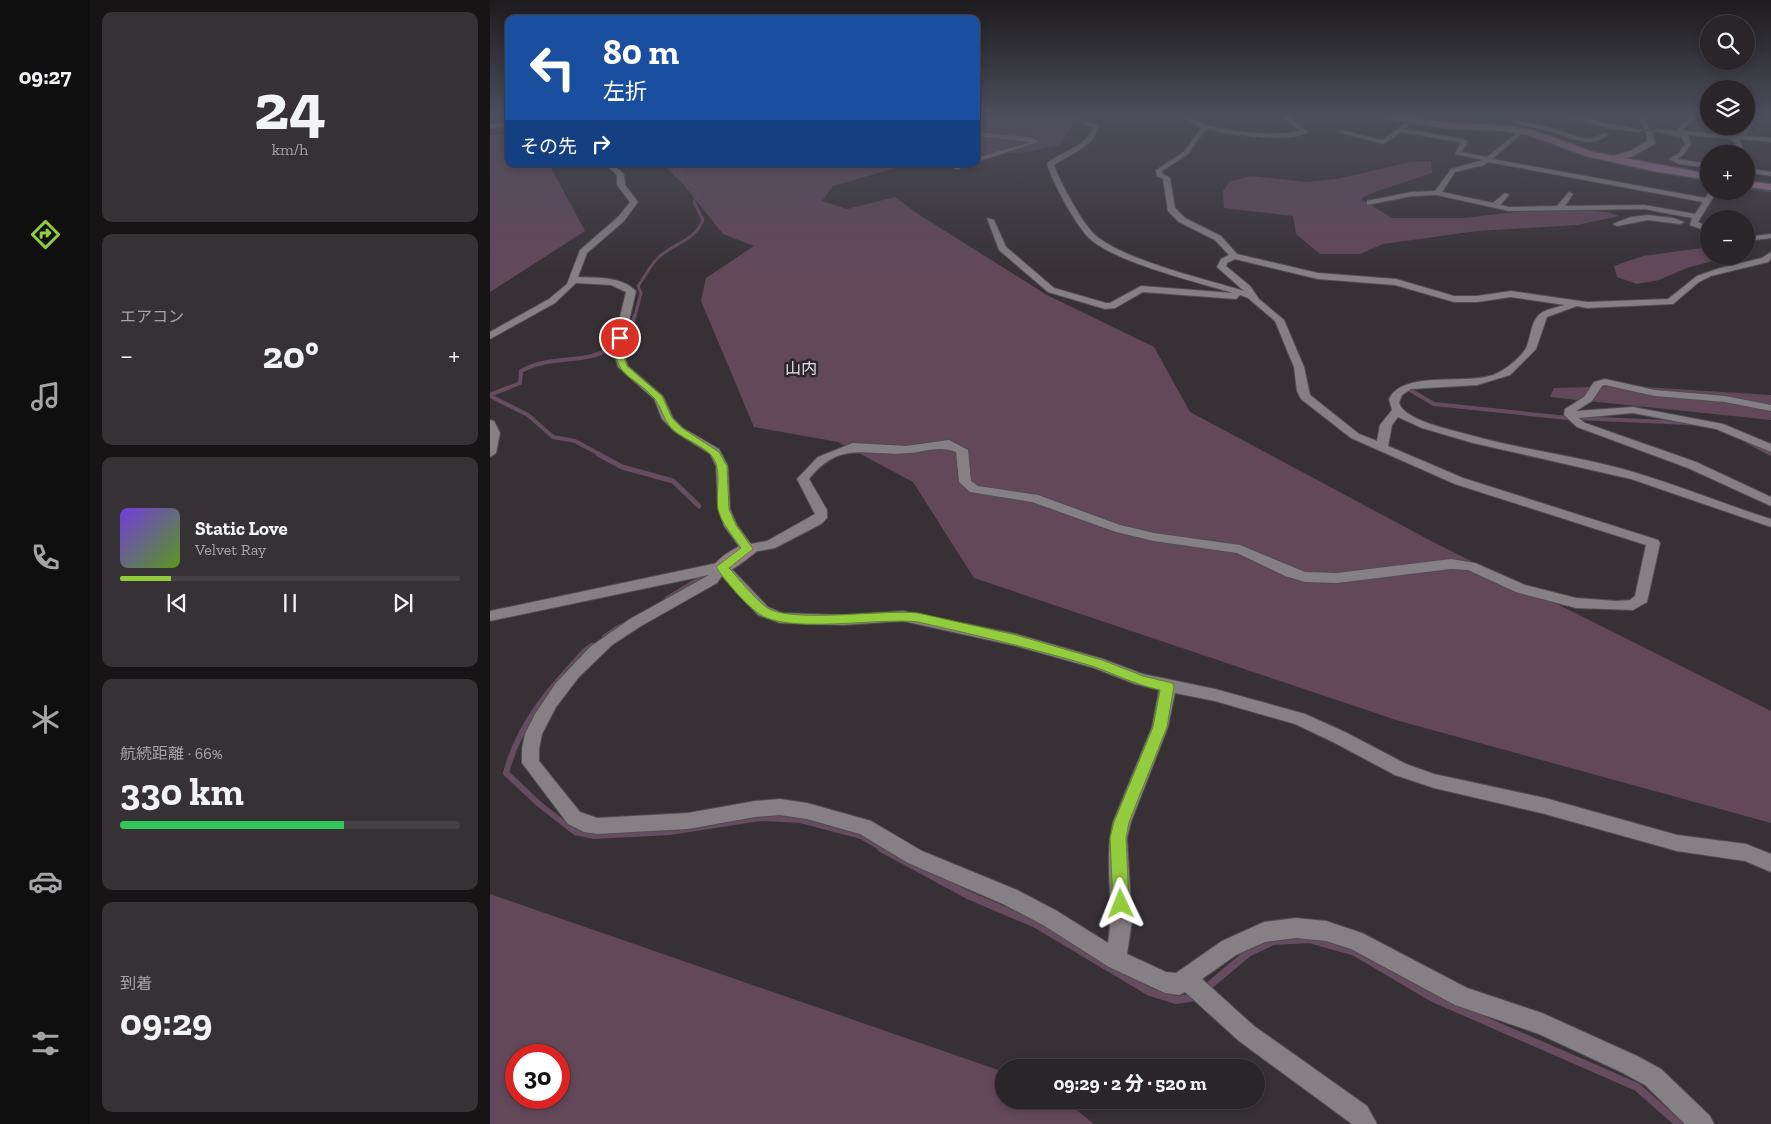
<!DOCTYPE html>
<html lang="ja">
<meta charset="utf-8">
<style>
:root{--surface:#292528;--page:#353134;--text:#f1f3f6;--muted:#a5a5a8;--line:#454245;--accent:#93cc3d}
body{margin:0;font-family:"Zilla Slab","Noto Sans JP",serif;background:var(--page);color:var(--text);height:100vh;display:flex;flex-direction:column;font-size:19px;white-space:nowrap}
*{box-sizing:border-box;margin:0}
p{font-size:16px;color:var(--muted)}
.icon{flex:none;width:28px;height:28px;fill:none;stroke:currentColor;stroke-width:2;stroke-linecap:round;stroke-linejoin:round}
.map{position:relative;flex:1;overflow:hidden}
.drawer{display:flex;flex-direction:column;gap:12px;padding:12px;background:#171416;width:400px}
.drawer>*{flex:none}
.hud{position:absolute;left:15px;top:15px;width:475px;height:152px;border-radius:10px;box-shadow:0 2px 8px #0003,0 0 0 1px var(--line);background:#1a4fa0;color:#fff;overflow:hidden}
.buttons{position:absolute;left:1210px;top:15px;display:grid;gap:10px}
.buttons a{display:grid;place-items:center;width:55px;height:55px;border-radius:50%;background:var(--surface);box-shadow:0 2px 8px #0003,0 0 0 1px var(--line);font-size:25px}
.speed{position:absolute;left:15px;top:1044px;display:flex;gap:10px;font-size:25px;font-weight:700;text-align:center}
.speed>*{display:grid;place-content:center;width:65px;height:65px;border-radius:50%;background:var(--surface);box-shadow:0 2px 8px #0003,0 0 0 1px var(--line);line-height:1}
.speed .limit{border:8px solid #d22;background:#fff;color:#111}
.pin{position:absolute;display:grid;place-items:center;width:42px;height:42px;color:#fff;margin:-21px;border:2px solid #fff;border-radius:50%;box-shadow:0 1px 5px #0007}
.me{position:absolute;width:55px;margin:-28px;rotate:358deg;stroke-linejoin:round;filter:drop-shadow(0 0 4px #0008)}
.turn{display:flex;align-items:center;gap:18px;height:105px;padding:0 15px;font-size:22px}
.turn .icon{width:65px;height:65px;stroke-width:2.5}
.turn b{display:block;font-size:35px;line-height:42px}
.then{display:flex;align-items:center;height:48px;padding:0 15px;background:#0003;gap:10px;font-size:19px}
.big{font-size:38px;font-weight:800;line-height:1.1}
.drawer .widget{flex:1;display:flex;flex-direction:column;justify-content:center;gap:8px;min-width:0;padding:0 18px;border-radius:10px;background:var(--page)}
.drawer .dial{align-items:center;gap:0}
.dial b{font-size:65px;line-height:1}
.song{display:flex;align-items:center;gap:15px}
.cover{width:60px;height:60px;border-radius:8px;background:linear-gradient(135deg,hsl(260 70% 55%),hsl(90 70% 35%))}
.played{height:5px;border-radius:2px;background:linear-gradient(90deg,var(--accent) 15%,var(--line) 15%)}
.keys{display:flex;justify-content:space-around;direction:ltr}
.heat{display:flex;justify-content:space-between;align-items:center;font-size:28px;direction:ltr}
.charge{height:8px;border-radius:4px;background:linear-gradient(90deg,#34c759 66%,var(--line) 0)}
.trip{position:absolute;left:505px;top:1059px;width:270px;height:50px;border-radius:25px;background:var(--surface);box-shadow:0 2px 8px #0003,0 0 0 1px var(--line);font-weight:800;line-height:50px;text-align:center}
main{display:flex;flex:1;min-height:0}
.tabs{display:flex;flex-direction:column;width:90px;justify-content:space-around;align-items:center;background:#100f10;color:var(--muted)}
.tabs .icon{width:35px;height:35px}
.tabs .current{color:var(--accent)}
.tabs b{font-size:22px;color:var(--text)}
.map>svg:first-child{display:block}
.green{fill:#63485a;fill-rule:evenodd}
.lines{fill:none;stroke-linecap:round;stroke-linejoin:round}
.stream-far5{stroke:#664c5f;stroke-width:2.5}
.stream-far4{stroke:#664c5f;stroke-width:3}
.stream-far3{stroke:#664c5f;stroke-width:4}
.stream-far2{stroke:#664c5f;stroke-width:5}
.stream-far1{stroke:#664c5f;stroke-width:6}
.stream{stroke:#664c5f;stroke-width:8}
.street-casing{stroke:#514d50;stroke-width:2}
.secondary-casing{stroke:#514d50;stroke-width:2}
.primary-casing{stroke:#514d50;stroke-width:3}
.street{fill:#868084;fill-rule:evenodd}
.secondary{fill:#967d8e;fill-rule:evenodd}
.primary{fill:#a57998;fill-rule:evenodd}
.route{fill:#93cc3d;stroke:#608528}
.labels{text-anchor:middle;stroke-width:5;stroke-linejoin:round;paint-order:stroke}
.far-neighbourhood-label{font-size:16px;fill:#e4e0e3;stroke:#2c272b}
</style>
<main>
<nav class="tabs">
<b>09:27</b>
<svg class="icon current" aria-label="directions" viewBox="0 0 24 24"><path d="M12 3l9 9-9 9-9-9zM9 14v-3h6M13 9l2 2-2 2"/></svg>
<svg class="icon" aria-label="music" viewBox="0 0 24 24"><path d="M9 18V5l10-2v13"/><circle cx="6" cy="18" r="3"/><circle cx="16" cy="16" r="3"/></svg>
<svg class="icon" aria-label="phone" viewBox="0 0 24 24"><path d="M5 4h4l2 5-3 2q2 4 5 5l2-3 5 2v4C11 20 4 13 5 4z"/></svg>
<svg class="icon" aria-label="climate" viewBox="0 0 24 24"><path d="M12 3v18M4 7l16 10M4 17L20 7"/></svg>
<svg class="icon" aria-label="car" viewBox="0 0 24 24"><path d="M5 17H2v-5l4-1 3-4h7l3 4 3 1v5h-3M9 17h6M6 11h13"/><circle cx="7" cy="17" r="2"/><circle cx="17" cy="17" r="2"/></svg>
<svg class="icon" aria-label="filters" viewBox="0 0 24 24"><path d="M4 7h16M4 17h16"/><circle cx="9" cy="7" r="2"/><circle cx="15" cy="17" r="2"/></svg>
</nav>
<section class="drawer">
<div class="widget dial"><b>24</b><p>km/h</p></div>
<div class="widget"><p>エアコン</p>
<div class="heat"><a>−</a><b class="big">20°</b><a>+</a></div>
</div>
<div class="widget">
<div class="song"><i class="cover"></i><div><b>Static Love</b><p>Velvet Ray</p></div></div>
<div class="played"></div>
<div class="keys"><svg class="icon" aria-label="previous" viewBox="0 0 24 24"><path d="M18 5L8 12l10 7zM5 5v14"/></svg><svg class="icon" aria-label="pause" viewBox="0 0 24 24"><path d="M8 5v14M16 5v14"/></svg><svg class="icon" aria-label="next" viewBox="0 0 24 24"><path d="M6 5l10 7-10 7zM19 5v14"/></svg></div>
</div>
<div class="widget"><p>航続距離 · 66%</p><b class="big">330 km</b><div class="charge"></div></div>
<div class="widget"><p>到着</p><b class="big">09:29</b></div>
</section>
<div class="map">
<svg width="1281" height="1124" viewBox="0 0 1281 1124">
<rect width="100%" height="100%" fill="#373135"/>
<g class="green">
<polygon points="486,116 589,116 569,145 537,152 486,155"/>
<polygon points="0,135 19,135 19,164 59,164 95,231 0,292"/>
<polygon points="941,161 942,173 879,194 871,199 902,218 974,218 1025,212 1085,210 1118,212 1129,216 1087,225 987,231 893,244 870,254 830,254 806,234 803,216 734,208 733,191 739,182 760,176 817,182 847,179 920,162"/>
<polygon points="172,164 420,164 343,186 332,201 357,209 405,197 428,214 557,295 664,347 700,412 945,543 1281,711 1281,823 906,720 484,578 423,482 348,442 264,427 211,301 216,278 264,246 233,234 192,183"/>
<polygon points="1219,247 1219,256 1240,256 1197,268 1169,280 1147,284 1127,277 1124,266 1153,256"/>
<polygon points="1137,386 1281,395 1281,420 1060,397 1064,388"/>
<path d="M0,894L514,1072V1100H574L604,1124H0ZM26,1055H69V1098H26Z"/>
</g>
<g class="lines">
<g class="stream-far5">
<polyline points="185,164 189,166 193,182 209,188 210,191 204,202 205,205"/>
<polyline points="1256,188 1281,191"/>
</g>
<path class="stream-far4" d="M145,316L151,293L148,286C155,277 160,265 169,257C184,243 205,241 213,220L205,204"/>
<g class="stream-far3">
<polyline points="138,337 145,315"/>
<polyline points="920,390 944,404 1078,418"/>
<path d="M0,395L30,383L31,371C64,353 94,366 122,347"/>
<polyline points="0,396 38,415 63,437 85,441 111,455"/>
<polyline points="1088,418 1198,423"/>
<polyline points="1258,442 1281,454"/>
</g>
<g class="stream-far2">
<polyline points="108,454 132,467 183,481 209,506"/>
<polyline points="177,599 211,578"/>
<polyline points="125,630 131,626"/>
</g>
<g class="stream-far1">
<polyline points="115,637 127,629"/>
<path d="M102,646L94,652C60,689 29,723 16,773L49,804L85,832L104,836L180,832L270,818L311,820L371,836L393,849"/>
</g>
<g class="stream">
<polyline points="391,848 478,895 546,924 660,992 686,1000 707,997"/>
<polyline points="715,989 758,953 783,941 819,939 865,952 943,998 1147,1087 1189,1124"/>
</g>
<g class="street-casing">
<g id="street">
<path d="M530,116H585L609,126C603,148 581,153 564,165C570,182 591,221 604,234C632,260 716,279 754,291L727,267L731,259L739,255L725,240L689,222L678,211L673,179L667,176L666,170L694,152L711,128L690,116C701,116 709,124 719,126C746,132 783,137 810,131L791,116H798L818,132C800,144 738,134 716,129L698,154L672,171L673,174L680,178L685,208L695,218L731,236L747,254L828,273L906,279L964,296H987L1021,291L1097,302L1178,299L1207,276L1230,268L1272,258L1281,252V259L1278,262L1221,276L1209,282L1183,304L1097,308L1087,306L1057,317L1046,349L1020,375L987,385L921,389L912,395L909,403C915,421 963,430 980,435C1029,449 1080,455 1129,468C1181,482 1230,503 1281,519V527L1141,479L983,443L932,428L908,417L902,425L898,446L973,478L1168,540L1170,543L1157,602L1143,610L1086,608L1026,592L978,570L961,569L847,583L815,582L795,576L747,553L664,541L626,532L542,502L480,492L469,482L466,452C451,445 434,452 418,453C377,457 351,439 319,479L337,510V518L331,524L285,548L258,553L253,552L234,526L228,509L226,466L220,454L185,432L172,419L164,399L128,367L124,354L125,338L136,292L121,285L86,283L65,303L0,339V332L59,299L77,284L90,250L128,217L140,202L127,185V175L115,164H122L134,174L135,185L148,202L134,221L97,253L88,277C107,278 131,276 146,291L135,338L134,354L138,366L173,396L183,418L193,428L229,449L238,466L240,509L247,525L261,544L277,541L325,514L307,479L328,457L363,443L416,446L459,440L478,450L481,481L488,486L548,495L630,525L664,533L750,545L815,572L847,573L961,559L985,563L1035,585L1086,598L1127,601L1140,600L1145,596L1156,545L965,484L861,438L811,399L807,391L804,367L785,321L758,298L750,295L746,299L653,292L625,308L615,309L558,292L509,250L497,218L504,220L516,247L564,288L616,303H620L651,286L743,293C707,282 623,262 598,237C584,222 563,183 557,164C571,150 596,149 603,127L584,120ZM745,259L828,279L905,285L964,302H987L1021,297L1075,305C1068,307 1056,309 1050,314C1041,321 1041,336 1037,346C1032,357 1014,371 1003,375C975,385 913,370 899,399L902,410L890,425L887,441L869,434L820,395L814,367L794,320L769,299L760,286L736,266L737,263Z"/>
<polygon points="1072,116 1082,116 1152,130 1149,132 1122,129"/>
<polygon points="1148,116 1154,116 1159,129 1155,129"/>
<polygon points="1199,116 1205,116 1192,130 1194,131 1249,136 1262,116 1268,116 1256,136 1281,138 1281,142 1249,139 1255,154 1249,154 1245,143 1240,139 1198,135 1201,144 1193,155 1187,159 1219,164 1219,168 1189,164 1179,159 1189,153 1195,144 1192,137 1164,131 1167,129 1186,131"/>
<path d="M1025,120L1062,128L1091,138L1101,139L1115,133L1118,135C1098,150 1079,136 1058,131C1047,127 1034,126 1023,123Z"/>
<polygon points="19,122 19,126 0,128 0,124"/>
<path d="M916,123L919,125L915,129L973,139L978,142L971,152L997,157L1032,129L1034,132L1002,159L1215,198L1220,191H1227L1208,222L1219,227V232L1200,225L1202,218L1154,209L1019,211L947,195L922,196L877,205V201L922,192L945,191L961,169L993,160L965,154L971,143L969,142L911,132L893,144L848,132L851,130L892,140ZM998,162L1213,202L1205,214L1154,205L1075,206L1083,194L1079,192L1067,206L1019,207L1010,205L1019,195L1015,193L1003,203L952,192L965,172L994,165Z"/>
<polygon points="486,132 539,137 549,142 486,162 486,158 540,142 486,136"/>
<polygon points="469,164 476,164 469,169 465,169 465,167"/>
<polygon points="1256,168 1281,172 1281,176 1256,172"/>
<polygon points="1158,215 1183,218 1194,222 1190,224 1158,220 1127,226 1123,224 1141,217"/>
<polygon points="1281,234 1281,238 1256,241 1256,237"/>
<polygon points="1115,379 1165,390 1235,396 1281,405 1281,411 1235,402 1165,396 1115,385 1112,386 1102,401 1086,411 1143,407 1233,424 1281,444 1281,452 1226,429 1143,413 1089,418 1095,423 1206,462 1281,497 1281,506 1198,468 1087,427 1074,415 1075,409 1094,397 1104,382"/>
<polygon points="0,420 4,421 10,433 6,453 0,457"/>
<path d="M232,562L237,564L278,607L292,613L353,615L413,611L526,634L613,659L653,674L725,689L815,714L855,732L916,764L944,774L1055,798L1187,835L1256,844L1281,854V872L1255,861L1187,851L1055,814L944,788L905,775L843,742L805,724L725,701L685,693L678,727L641,822L637,838L642,921L637,954L676,972L686,973L732,941L774,922L806,918L836,921L872,933L977,988L1052,1013L1147,1056L1171,1069L1220,1116L1224,1124H1195L1155,1085L1131,1072L1049,1034L965,1005L861,949L836,941L806,938L775,942L746,955L712,979L764,1026L877,1106L887,1124H862L749,1041L695,992L689,995L675,993L619,967L553,925L513,904L418,863L370,834L317,819L290,815L265,817L198,829L107,834L94,832L78,824L32,763V749L35,734L45,714L66,683L100,647L140,619L219,575L0,621V611ZM232,576L268,615L290,623L353,625L413,621L526,646L604,668L645,684L669,690L662,727L623,822C613,861 625,903 618,943L567,911L527,890L432,851L381,821L317,803L290,799L265,801L198,813L107,818L90,812L49,761V749L52,734L66,707L89,677L122,645L151,626L227,583Z"/>
</g>
</g>
<g class="secondary-casing">
<g id="secondary">
<polygon points="1156,131 1162,131 1165,144 1141,157 1119,161 1119,157 1140,151 1157,141"/>
<path d="M258,543L265,545L267,549L265,553C253,561 240,576 225,571L223,567C229,557 247,546 258,543Z"/>
</g>
</g>
<g class="primary-casing">
<g id="primary">
<polygon points="893,116 914,116 960,123 1013,125 1043,130 1103,152 1219,174 1219,180 1163,171 1096,156 1041,136 1013,131 960,129 898,119"/>
<polygon points="1256,181 1281,184 1281,190 1256,187"/>
</g>
</g>
<use href="#street" class="street"/>
<use href="#secondary" class="secondary"/>
<use href="#primary" class="primary"/>
</g>
<linearGradient id="sky" x2="0" y2="1"><stop stop-color="#1e1b1d"/><stop offset="0.42" stop-color="#4d4e5c"/><stop offset="1" stop-color="#4d4e5c" stop-opacity="0"/></linearGradient>
<rect width="1281" height="273" fill="url(#sky)"/>
<path class="route" d="M130,336L134,338L133,354L137,366L172,396L182,418L192,428L229,452L237,466L239,509L246,525L263,549L239,568C251,581 262,596 276,607C297,624 396,609 428,613L526,635L612,660L653,676L682,683L684,686L677,727L639,822L636,838L639,904L637,910L631,912L625,910L623,904L620,838L624,822L663,727L670,690C646,685 625,674 602,666C545,649 486,635 428,622C391,617 295,635 268,613C255,604 235,581 226,567L251,548C243,536 231,523 228,509C225,492 234,466 219,453C210,445 197,440 187,433C173,423 173,409 164,398C142,373 123,379 126,338Z"/>
<g class="labels">
<g class="far-neighbourhood-label">
<text x="311" y="374">山内</text>
</g>
</g>
</svg>
<div class="buttons">
<a><svg class="icon" aria-label="search" viewBox="0 0 24 24"><circle cx="10" cy="10" r="6"/><path d="M15 15l6 6"/></svg></a>
<a><svg class="icon" aria-label="layers" viewBox="0 0 24 24"><path d="M12 4l9 5-9 5-9-5zM3 14l9 5 9-5"/></svg></a>
<a>+</a>
<a>−</a>
</div>
<div class="speed"><div class="limit">30</div></div>
<div class="pin" style="left:130px;top:338px;background:#d93025"><svg class="icon" aria-label="arrive" viewBox="0 0 24 24"><path d="M6 21V4h12l-3 4 3 4H6"/></svg></div>
<svg class="me" style="left:631px;top:904px" viewBox="-20 -20 40 40"><path d="M0-17L14 15 0 8-14 15z" fill="#93cc3d" stroke="#fff" stroke-width="4"/></svg>
<div class="trip">09:29 · 2 分 · 520 m</div>
<div class="hud">
<div class="turn"><svg class="icon" aria-label="left" viewBox="0 0 24 24"><path d="M17 20v-9H6M10 6l-5 5 5 5"/></svg><div><b>80 m</b>左折</div></div>
<div class="then">その先<svg class="icon" aria-label="right" viewBox="0 0 24 24"><path d="M7 20v-9h11M14 6l5 5-5 5"/></svg></div>
</div>
</div>
</main>
